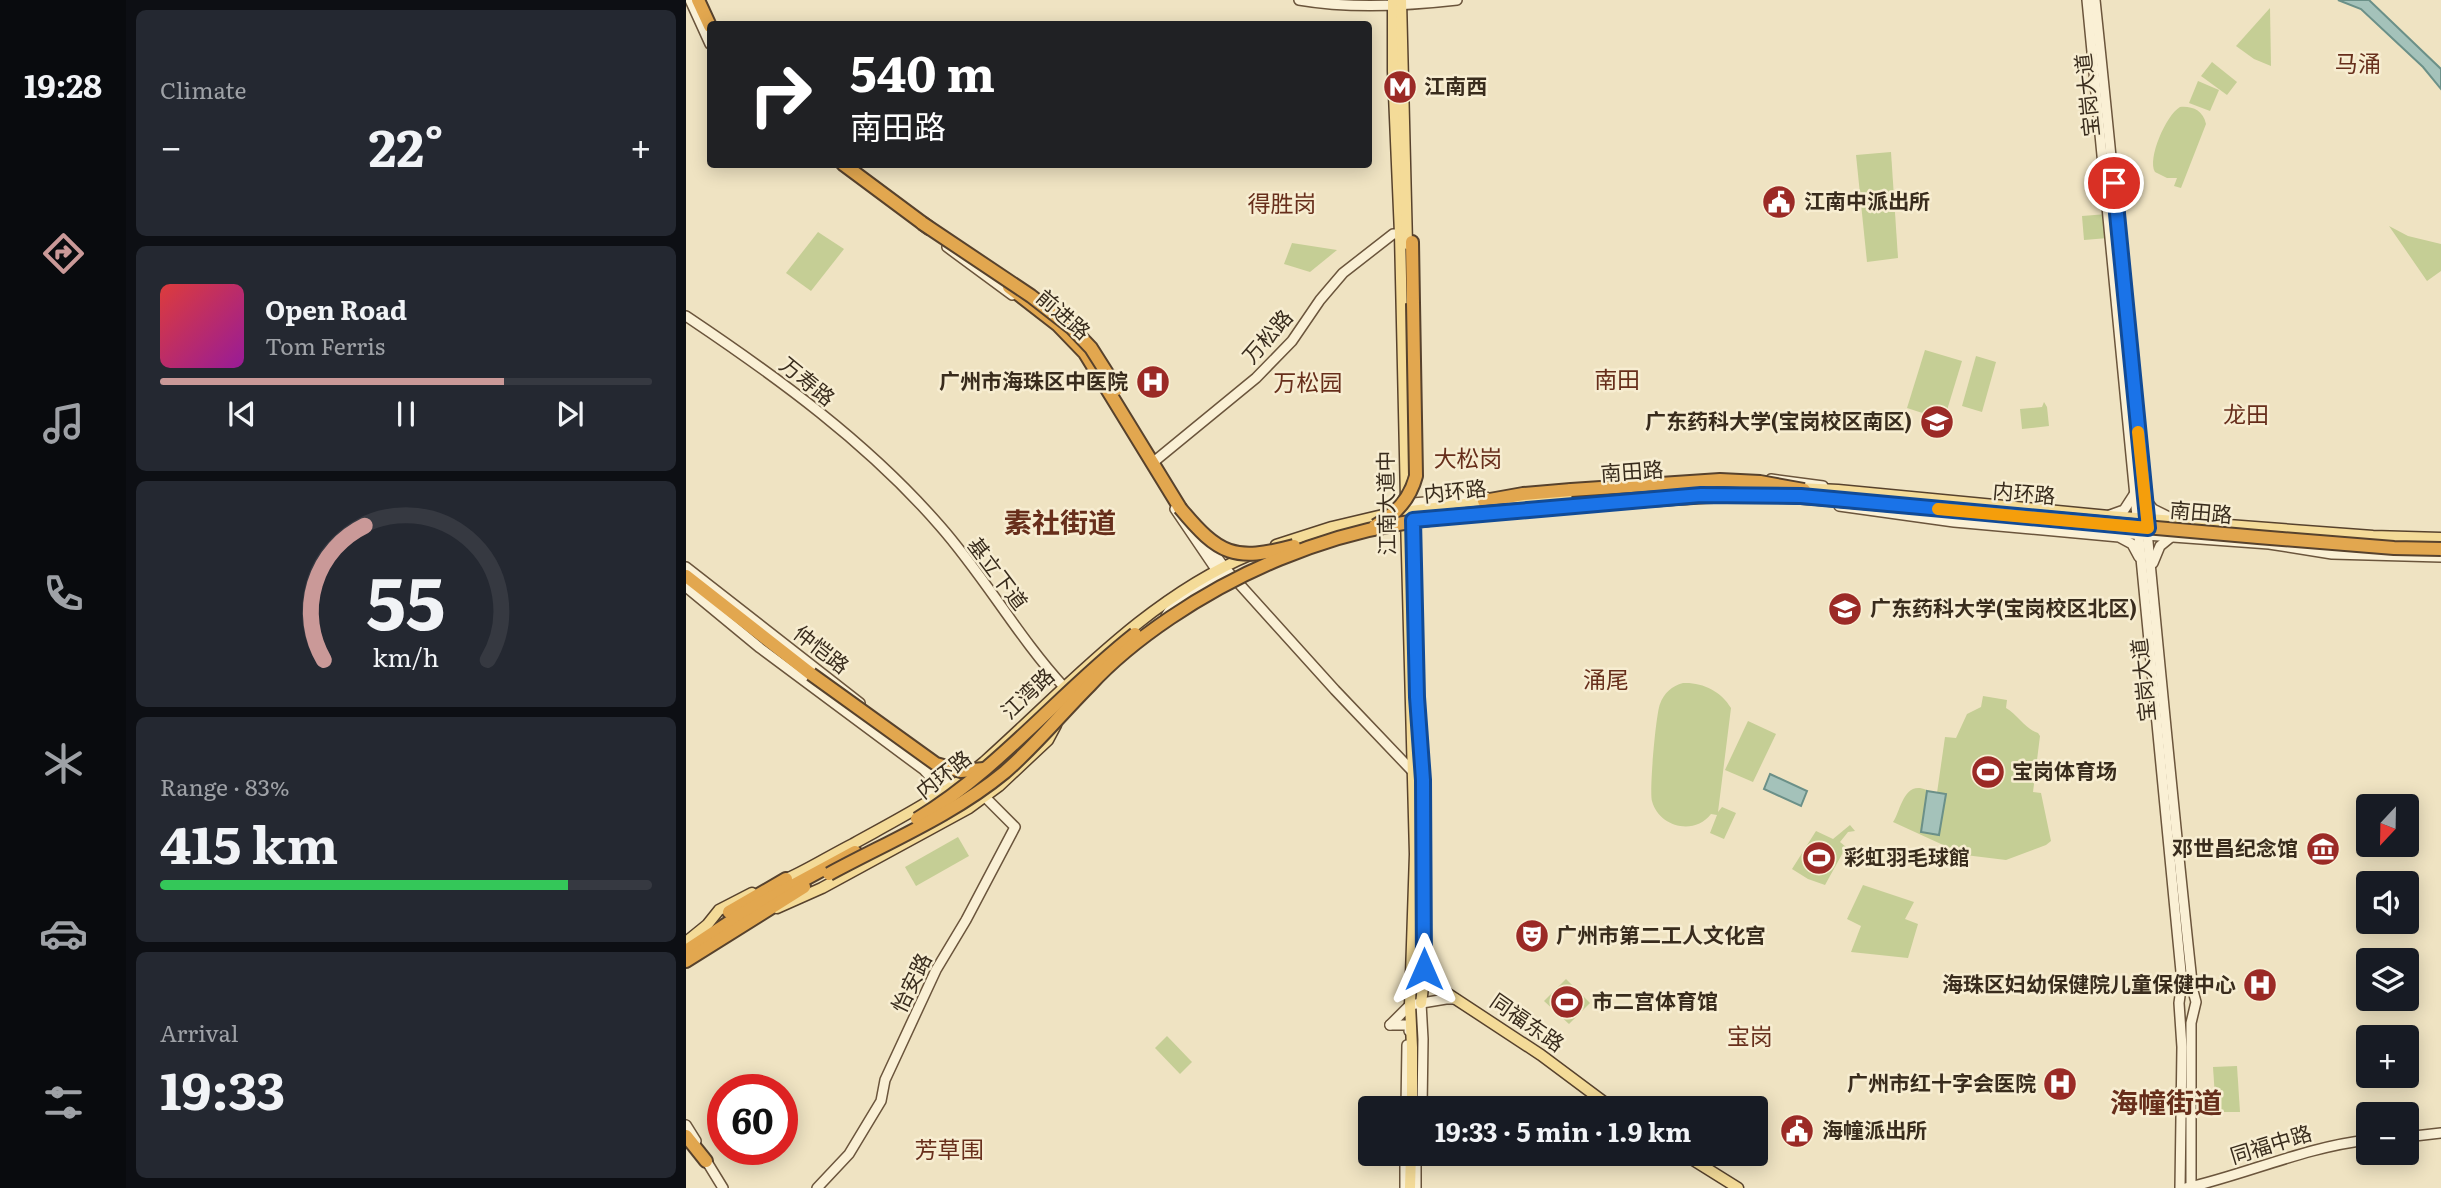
<!DOCTYPE html>
<meta charset="utf-8">
<style>
:root{--surface:#171b24;--page:#242831;--text:#f1f3f6;--muted:#9ea1a6;--line:#363941;--accent:#ca9998}
body{margin:0;font-family:Literata,"Noto Sans SC",serif;background:var(--page);color:var(--text);height:100vh;display:flex;flex-direction:column;font-size:26px;white-space:nowrap}
*{box-sizing:border-box;margin:0}
p{font-size:23px;color:var(--muted)}
.icon{flex:none;width:38px;height:38px;fill:none;stroke:currentColor;stroke-width:2;stroke-linecap:round;stroke-linejoin:round}
.map{position:relative;flex:1;overflow:hidden}
.panel{display:flex;flex-direction:column;gap:10px;padding:10px;background:#0d0f14;width:560px}
.panel>*{flex:none}
.hud{position:absolute;left:21px;top:21px;width:665px;height:147px;border-radius:7px;box-shadow:0 4px 18px #0003;background:#202124;color:#fff;overflow:hidden}
.needle{width:46px;rotate:202deg}
.buttons{position:absolute;left:1670px;top:794px;display:grid;gap:14px}
.buttons a{display:grid;place-items:center;width:63px;height:63px;border-radius:7px;background:var(--surface);box-shadow:0 4px 18px #0003;font-size:35px}
.speed{position:absolute;left:21px;top:1074px;display:flex;gap:14px;font-size:35px;font-weight:700;text-align:center}
.speed>*{display:grid;place-content:center;width:91px;height:91px;border-radius:50%;background:var(--surface);box-shadow:0 4px 18px #0003;line-height:1}
.speed .limit{border:10px solid #d22;background:#fff;color:#111}
.pin{position:absolute;display:grid;place-items:center;width:60px;height:60px;color:#fff;margin:-30px;border:4px solid #fff;border-radius:50%;box-shadow:0 2px 7px #0007}
.me{position:absolute;width:77px;margin:-38px;rotate:0deg;stroke-linejoin:round;filter:drop-shadow(0 0 5px #0008)}
.turn{display:flex;align-items:center;gap:24px;height:147px;padding:0 28px;font-size:32px}
.turn .icon{width:91px;height:91px;stroke-width:2.5}
.turn b{display:block;font-size:49px;line-height:60px}
.big{font-size:52px;font-weight:700;line-height:1.1}
.panel .tile{flex:1;display:flex;flex-direction:column;justify-content:center;gap:10px;min-width:0;padding:0 24px;border-radius:10px;background:var(--page)}
.panel .dial{align-items:center;gap:0}
.dial svg{height:182px;overflow:visible;fill:none;stroke:var(--line);stroke-width:7;stroke-linecap:round;text-anchor:middle}
.dial text{fill:var(--text);stroke:none}
.song{display:flex;align-items:center;gap:21px}
.cover{width:84px;height:84px;border-radius:10px;background:linear-gradient(135deg,hsl(0 70% 55%),hsl(300 70% 35%))}
.played{height:7px;border-radius:4px;background:linear-gradient(90deg,var(--accent) 70%,var(--line) 70%)}
.keys{display:flex;justify-content:space-around;direction:ltr}
.heat{display:flex;justify-content:space-between;align-items:center;font-size:38px;direction:ltr}
.charge{height:10px;border-radius:5px;background:linear-gradient(90deg,#34c759 83%,var(--line) 0)}
.trip{position:absolute;left:672px;top:1096px;width:410px;height:70px;border-radius:7px;background:var(--surface);box-shadow:0 4px 18px #0003;font-weight:700;line-height:70px;text-align:center}
main{display:flex;flex:1;min-height:0}
.tabs{display:flex;flex-direction:column;width:126px;justify-content:space-around;align-items:center;background:#090b0e;color:var(--muted)}
.tabs .icon{width:49px;height:49px}
.tabs .current{color:var(--accent)}
.tabs b{font-size:32px;color:var(--text)}
.map>svg:first-child{display:block}
.green{fill:#c5ce95}
.water{fill:#a4c2ba;stroke:#6b9088;stroke-width:2}
.lines{fill:none;stroke-linecap:round;stroke-linejoin:round}
.secondary-casing{stroke:#6b553c;stroke-width:12}
.primary-casing{stroke:#57422d;stroke-width:13}
.highway-casing{stroke:#57422d;stroke-width:16}
.secondary{stroke:#faf0d5;stroke-width:9}
.primary{stroke:#f4db98;stroke-width:10}
.highway{stroke:#e2a74f;stroke-width:12}
.highway-bridge-casing{stroke:#57422d;stroke-width:16;stroke-linecap:butt}
.highway-bridge{stroke:#e2a74f;stroke-width:12}
.route-casing{stroke:#114b97;stroke-width:18}
.route{stroke:#1a73e8;stroke-width:12}
.slow{stroke:#f59e0b;stroke-width:12}
.labels{text-anchor:middle;stroke-width:5;stroke-linejoin:round;paint-order:stroke}
.poi-label{font-size:21px;font-weight:bold;fill:#392c1d;stroke:#f7edd1;text-anchor:start}
.street-label{font-size:21px;fill:#392c1d;stroke:#f7edd1}
.neighbourhood-label{font-size:23px;fill:#672e1b;stroke:#f7edd1}
.district-label{font-size:28px;font-weight:bold;fill:#672e1b;stroke:#f7edd1}
</style>
<main>
<nav class="tabs">
<b>19:28</b>
<svg class="icon current" aria-label="directions" viewBox="0 0 24 24"><path d="M12 3l9 9-9 9-9-9zM9 14v-3h6M13 9l2 2-2 2"/></svg>
<svg class="icon" aria-label="music" viewBox="0 0 24 24"><path d="M9 18V5l10-2v13"/><circle cx="6" cy="18" r="3"/><circle cx="16" cy="16" r="3"/></svg>
<svg class="icon" aria-label="phone" viewBox="0 0 24 24"><path d="M5 4h4l2 5-3 2q2 4 5 5l2-3 5 2v4C11 20 4 13 5 4z"/></svg>
<svg class="icon" aria-label="climate" viewBox="0 0 24 24"><path d="M12 3v18M4 7l16 10M4 17L20 7"/></svg>
<svg class="icon" aria-label="car" viewBox="0 0 24 24"><path d="M5 17H2v-5l4-1 3-4h7l3 4 3 1v5h-3M9 17h6M6 11h13"/><circle cx="7" cy="17" r="2"/><circle cx="17" cy="17" r="2"/></svg>
<svg class="icon" aria-label="filters" viewBox="0 0 24 24"><path d="M4 7h16M4 17h16"/><circle cx="9" cy="7" r="2"/><circle cx="15" cy="17" r="2"/></svg>
</nav>
<section class="panel">
<div class="tile"><p>Climate</p>
<div class="heat"><a>−</a><b class="big">22°</b><a>+</a></div>
</div>
<div class="tile">
<div class="song"><i class="cover"></i><div><b>Open Road</b><p>Tom Ferris</p></div></div>
<div class="played"></div>
<div class="keys"><svg class="icon" aria-label="previous" viewBox="0 0 24 24"><path d="M18 5L8 12l10 7zM5 5v14"/></svg><svg class="icon" aria-label="pause" viewBox="0 0 24 24"><path d="M8 5v14M16 5v14"/></svg><svg class="icon" aria-label="next" viewBox="0 0 24 24"><path d="M6 5l10 7-10 7zM19 5v14"/></svg></div>
</div>
<div class="tile dial"><svg viewBox="0 0 100 80">
<path d="M14 69A42 42 0 1 1 86 69"/>
<path d="M14 69A42 42 0 0 1 32 10" stroke="#ca9998"/>
<text x="50" y="56" font-size="32" font-weight="700">55</text>
<text x="50" y="72" font-size="11">km/h</text>
</svg></div>
<div class="tile"><p>Range · 83%</p><b class="big">415 km</b><div class="charge"></div></div>
<div class="tile"><p>Arrival</p><b class="big">19:33</b></div>
</section>
<div class="map">
<svg width="1755" height="1188" viewBox="0 0 1755 1188">
<rect width="100%" height="100%" fill="#efe3c2"/>
<g class="green">
<polygon points="1584,8 1585,66 1568,59 1550,46"/>
<polygon points="1526,62 1551,82 1541,95 1515,76"/>
<polygon points="1512,81 1533,90 1524,111 1503,103"/>
<path d="M1494,107C1506,106 1517,110 1520,124L1495,188L1488,186L1491,178H1481L1469,172C1461,159 1480,115 1494,107Z"/>
<polygon points="1205,152 1212,258 1181,262 1170,155"/>
<polygon points="1421,214 1422,238 1398,240 1396,216"/>
<polygon points="1703,226 1722,236 1755,244 1755,271 1741,281"/>
<polygon points="132,232 158,249 125,291 100,273"/>
<polygon points="606,243 651,250 624,272 598,264"/>
<polygon points="1239,350 1276,361 1258,420 1221,408"/>
<polygon points="1290,356 1310,362 1296,412 1276,406"/>
<polygon points="1358,402 1361,407 1363,426 1336,429 1334,409 1356,407"/>
<path d="M997,683C1016,682 1035,691 1045,708L1032,812L1036,807L1050,813L1038,839L1024,833L1031,815L1025,814C1008,836 973,827 966,801C963,791 970,714 974,704C978,693 986,686 997,683Z"/>
<path d="M1297,696L1321,700L1320,708C1332,715 1339,729 1352,733L1354,736L1347,792L1355,793L1365,841L1360,845L1320,860L1279,855L1207,822C1214,812 1217,786 1234,788C1239,789 1245,792 1251,793L1259,737L1270,738L1281,714L1295,707Z"/>
<polygon points="1062,721 1090,734 1067,782 1039,770"/>
<polygon points="1164,825 1169,831 1162,832 1154,842 1160,847 1139,885 1122,879 1106,869 1130,831 1147,839"/>
<polygon points="272,837 283,856 230,886 219,867"/>
<polygon points="1177,885 1228,902 1219,919 1232,924 1222,958 1165,952 1175,926 1161,919"/>
<polygon points="880,979 904,1003 883,1024 858,1001"/>
<polygon points="481,1036 506,1062 494,1074 469,1048"/>
<polygon points="1551,1066 1554,1112 1530,1112 1527,1067"/>
</g>
<g class="water">
<polygon points="1652,0 1683,0 1755,69 1755,89 1737,67 1675,9"/>
<polygon points="1084,774 1121,791 1115,806 1078,789"/>
<polygon points="1241,791 1260,794 1253,835 1235,832"/>
</g>
<g class="lines">
<g class="secondary-casing">
<g id="secondary">
<polyline points="4,0 24,44"/>
<path d="M613,0C665,9 719,6 771,0"/>
<polyline points="1401,0 1496,982 1493,1003 1496,1047 1494,1188"/>
<path d="M1409,0C1444,330 1471,661 1507,991L1510,1002L1505,1023V1188"/>
<polyline points="261,247 326,295"/>
<path d="M0,316C91,377 182,443 254,526C299,577 332,637 378,687"/>
<polyline points="470,460 570,378 606,341 634,300 657,273 707,234 714,234"/>
<polyline points="1085,479 1137,486"/>
<polyline points="1459,499 1467,509 1487,519"/>
<polyline points="727,503 800,497"/>
<polyline points="1153,506 1268,522 1433,537 1446,544 1453,557"/>
<polyline points="489,509 531,571 537,573"/>
<polyline points="1424,515 1438,510 1449,493"/>
<polyline points="1432,533 1583,544 1646,554 1755,557"/>
<polyline points="517,538 538,567 649,690 730,775"/>
<polyline points="1467,563 1474,546 1485,537"/>
<polyline points="0,567 174,703"/>
<path d="M0,587L74,648L238,770C248,780 251,789 244,801"/>
<path d="M480,616C493,592 531,586 538,569"/>
<polyline points="243,771 269,788"/>
<polyline points="735,1003 737,1039 736,1108"/>
<polyline points="704,1025 724,1025 723,1031"/>
<polyline points="704,1025 724,1005 760,999 770,999"/>
<polyline points="720,1108 721,1045"/>
<polyline points="0,1125 10,1141"/>
<polyline points="1720,1137 1755,1133"/>
<polyline points="18,1157 37,1188"/>
<polyline points="131,1188 163,1154 195,1101 199,1080 250,970 280,920 329,827 299,797"/>
<polyline points="719,1188 719,1153"/>
<polyline points="730,1188 730,1153"/>
<path d="M1500,1188C1562,1174 1619,1147 1682,1140"/>
</g>
</g>
<g class="primary-casing">
<g id="primary">
<polyline points="707,0 707,71 714,234 720,499"/>
<polyline points="715,0 721,244"/>
<polyline points="1113,488 1152,490 1423,516 1687,536 1755,538"/>
<polyline points="823,501 923,493"/>
<polyline points="720,517 729,854 724,1005 726,1047 726,1108"/>
<polyline points="590,545 646,527 701,514 804,501"/>
<path d="M733,738C738,794 738,850 738,906C738,938 740,971 735,1003"/>
<path d="M96,881C120,871 143,856 167,844C212,819 258,796 298,762C382,687 460,598 566,554"/>
<polyline points="91,908 136,888 283,808 313,786 362,740 370,725"/>
<polyline points="0,942 21,925 33,910 66,893"/>
<polyline points="738,969 759,992 855,1055 926,1108"/>
<polyline points="996,1153 1052,1188"/>
<polyline points="724,1188 725,1153"/>
</g>
</g>
<g class="highway-casing">
<g id="highway">
<polyline points="12,0 24,26"/>
<polyline points="157,164 243,228"/>
<polyline points="726,242 727,303"/>
<polyline points="323,287 372,325 399,353 494,508"/>
<polyline points="798,501 837,494 885,490"/>
<polyline points="0,576 125,674"/>
<polyline points="43,912 100,879"/>
<polyline points="0,951 62,910 169,852"/>
<polyline points="0,961 118,887"/>
<polyline points="0,1136 20,1161"/>
</g>
</g>
<use href="#secondary" class="secondary"/>
<use href="#primary" class="primary"/>
<use href="#highway" class="highway"/>
<g class="highway-bridge-casing">
<g id="highway-bridge">
<polyline points="236,223 345,296 386,328 405,348 431,389"/>
<polyline points="885,490 1034,480 1074,482 1118,490"/>
<path d="M494,508C533,555 548,562 608,546"/>
<path d="M689,526C709,515 724,499 730,476L727,303"/>
<polyline points="125,674 250,764 275,771 298,769"/>
<path d="M231,819C312,770 374,693 449,634"/>
<path d="M143,874C202,842 267,815 319,772C350,745 375,714 404,685C427,660 456,637 484,618C552,572 631,538 712,524C773,513 837,511 899,505C976,499 1052,491 1130,498L1572,537L1708,548L1755,549"/>
</g>
</g>
<use href="#highway-bridge" class="highway-bridge"/>
</g>
<g class="lines">
<g class="route-casing">
<polyline id="route" points="738,969 737,780 731,697 727,520 1015,495 1115,496 1462,528 1428,183"/>
</g>
<use href="#route" class="route"/>
<polyline class="slow" points="1252,509 1462,528 1452,432"/>
</g>
<defs>
<g id="metro-disc" transform="scale(1.75)"><circle r="9.5" fill="#9b2a26" stroke="#f7edd1"/><path d="M-5.5 5V-5H-3L0 0L3-5H5.5V5H3V-.5L0 4L-3-.5V5Z" fill="#fff"/></g>
<g id="civic-disc" transform="scale(1.75)"><circle r="9.5" fill="#9b2a26" stroke="#f7edd1"/><path d="M-.6-6.5H3V-4.5H.6V-3L4-1V1h2V6H-6V1h2V-1L-.6-3ZM-1.2 2.5V6h2.4V2.5Z" fill="#fff"/></g>
<g id="hospital-disc" transform="scale(1.75)"><circle r="9.5" fill="#9b2a26" stroke="#f7edd1"/><path d="M-5-5h3v3.5h4V-5h3V5h-3V1.5h-4V5h-3Z" fill="#fff"/></g>
<g id="university-disc" transform="scale(1.75)"><circle r="9.5" fill="#9b2a26" stroke="#f7edd1"/><path d="M0-5L7-2L0 1L-7-2ZM-4 1L0 2.5L4 1V4Q0 6-4 4Z" fill="#fff"/></g>
<g id="stadium-disc" transform="scale(1.75)"><circle r="9.5" fill="#9b2a26" stroke="#f7edd1"/><path d="M0-5a6.5 5 0 1 0 0 10a6.5 5 0 1 0 0-10ZM-3.5-1.8h7v3.6h-7Z" fill="#fff"/></g>
<g id="museum-disc" transform="scale(1.75)"><circle r="9.5" fill="#9b2a26" stroke="#f7edd1"/><path d="M0-6L6-3V-2H-6V-3ZM-5-1h2V3h-2ZM-1-1h2V3h-2ZM3-1h2V3H3ZM-6 4H6V6H-6Z" fill="#fff"/></g>
<g id="theatre-disc" transform="scale(1.75)"><circle r="9.5" fill="#9b2a26" stroke="#f7edd1"/><path d="M-5-5.5Q0-4 5-5.5V0Q5 5 0 6Q-5 5-5 0ZM-3.3-2.5H-1v1.5H-3.3ZM1-2.5H3.3v1.5H1ZM-2.8 1Q0 5.5 2.8 1Z" fill="#fff"/></g>
</defs>
<g fill-rule="evenodd">
<use href="#metro-disc" x="714" y="87"/>
<use href="#civic-disc" x="1093" y="202"/>
<use href="#hospital-disc" x="467" y="382"/>
<use href="#university-disc" x="1251" y="422"/>
<use href="#university-disc" x="1159" y="609"/>
<use href="#stadium-disc" x="1302" y="772"/>
<use href="#museum-disc" x="1637" y="849"/>
<use href="#stadium-disc" x="1133" y="858"/>
<use href="#theatre-disc" x="846" y="936"/>
<use href="#hospital-disc" x="1574" y="985"/>
<use href="#stadium-disc" x="881" y="1002"/>
<use href="#hospital-disc" x="1374" y="1084"/>
<use href="#civic-disc" x="1111" y="1131"/>
</g>
<g class="labels">
<g class="poi-label">
<text x="738" y="94">江南西</text>
<text x="1118" y="209">江南中派出所</text>
<text x="442" y="389" text-anchor="end">广州市海珠区中医院</text>
<text x="1226" y="429" text-anchor="end">广东药科大学(宝岗校区南区)</text>
<text x="1184" y="616">广东药科大学(宝岗校区北区)</text>
<text x="1326" y="779">宝岗体育场</text>
<text x="1612" y="856" text-anchor="end">邓世昌纪念馆</text>
<text x="1158" y="865">彩虹羽毛球館</text>
<text x="870" y="943">广州市第二工人文化宫</text>
<text x="1550" y="992" text-anchor="end">海珠区妇幼保健院儿童保健中心</text>
<text x="906" y="1009">市二宫体育馆</text>
<text x="1350" y="1091" text-anchor="end">广州市红十字会医院</text>
<text x="1136" y="1138">海幢派出所</text>
</g>
<g class="street-label">
<text transform="translate(1402 95) rotate(-96)" y="7">宝岗大道</text>
<text transform="translate(377 315) rotate(41)" y="7">前进路</text>
<text transform="translate(582 337) rotate(-49)" y="7">万松路</text>
<text transform="translate(121 382) rotate(39)" y="7">万寿路</text>
<text transform="translate(946 472) rotate(-4)" y="7">南田路</text>
<text transform="translate(769 492) rotate(-6)" y="7">内环路</text>
<text transform="translate(1338 494) rotate(5)" y="7">内环路</text>
<text transform="translate(701 503) rotate(-91)" y="7">江南大道中</text>
<text transform="translate(1515 513) rotate(5)" y="7">南田路</text>
<text transform="translate(311 574) rotate(53)" y="7">基立下道</text>
<text transform="translate(135 650) rotate(38)" y="7">仲恺路</text>
<text transform="translate(1458 680) rotate(-96)" y="7">宝岗大道</text>
<text transform="translate(342 694) rotate(-43)" y="7">江湾路</text>
<text transform="translate(258 775) rotate(-38)" y="7">内环路</text>
<text transform="translate(226 983) rotate(-64)" y="7">怡安路</text>
<text transform="translate(841 1023) rotate(35)" y="7">同福东路</text>
<text transform="translate(1585 1145) rotate(-17)" y="7">同福中路</text>
</g>
<g class="neighbourhood-label">
<text x="1672" y="72">马涌</text>
<text x="596" y="212">得胜岗</text>
<text x="931" y="388">南田</text>
<text x="622" y="391">万松园</text>
<text x="1560" y="423">龙田</text>
<text x="782" y="467">大松岗</text>
<text x="920" y="688">涌尾</text>
<text x="1064" y="1045">宝岗</text>
<text x="263" y="1158">芳草围</text>
</g>
<g class="district-label">
<text x="374" y="533">素社街道</text>
<text x="1480" y="1113">海幢街道</text>
</g>
</g>
</svg>
<div class="buttons">
<a><svg class="needle" viewBox="-14 -14 28 28"><path d="M0-13l5 13h-10z" fill="#e53935"/><path d="M0 13l5-13h-10z" fill="#9ea1a6"/></svg></a>
<a><svg class="icon" aria-label="sound" viewBox="0 0 24 24"><path d="M4 9h4l5-4v14l-5-4H4zM17 9q2 3 0 6"/></svg></a>
<a><svg class="icon" aria-label="layers" viewBox="0 0 24 24"><path d="M12 4l9 5-9 5-9-5zM3 14l9 5 9-5"/></svg></a>
<a>+</a>
<a>−</a>
</div>
<div class="speed"><div class="limit">60</div></div>
<div class="pin" style="left:1428px;top:183px;background:#d93025"><svg class="icon" aria-label="arrive" viewBox="0 0 24 24"><path d="M6 21V4h12l-3 4 3 4H6"/></svg></div>
<svg class="me" style="left:738px;top:969px" viewBox="-20 -20 40 40"><path d="M0-17L14 15 0 8-14 15z" fill="#1a73e8" stroke="#fff" stroke-width="4"/></svg>
<div class="trip">19:33 · 5 min · 1.9 km</div>
<div class="hud">
<div class="turn"><svg class="icon" aria-label="right" viewBox="0 0 24 24"><path d="M7 20v-9h11M14 6l5 5-5 5"/></svg><div><b>540 m</b>南田路</div></div>
</div>
</div>
</main>
